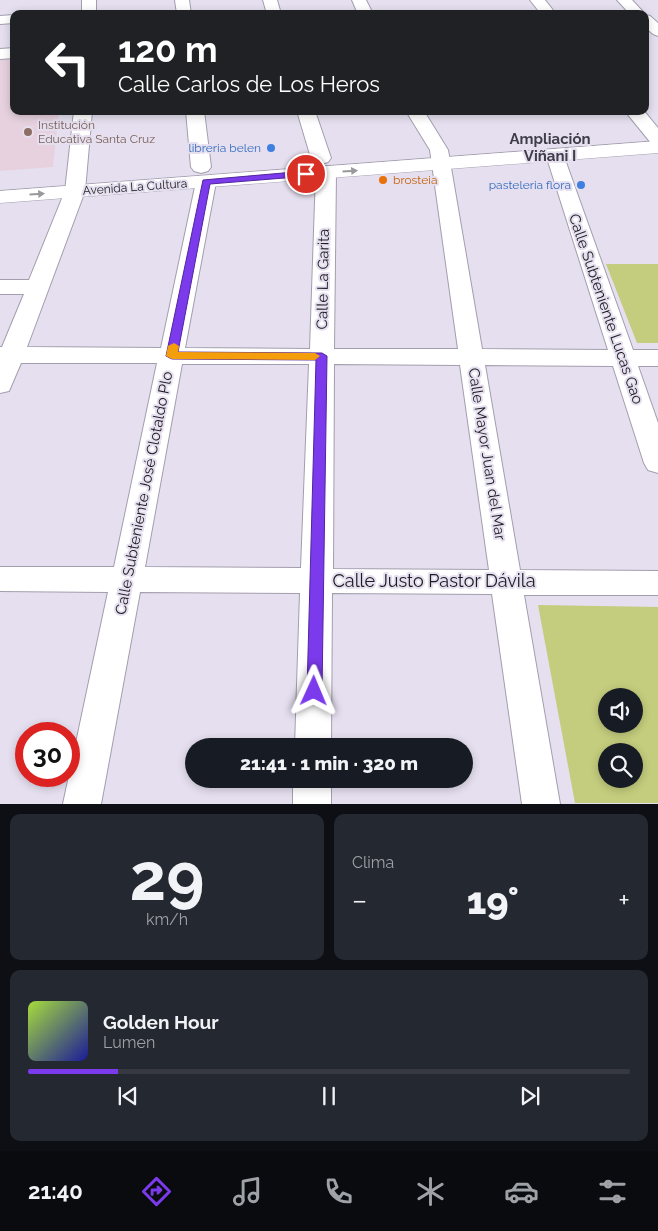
<!DOCTYPE html>
<html lang="es">
<meta charset="utf-8">
<style>
:root{--surface:#171b24;--page:#242831;--text:#f1f3f6;--muted:#9ea1a6;--line:#363941;--accent:#7c3aed}
body{margin:0;font-family:Raleway,sans-serif;background:var(--page);color:var(--text);height:100vh;display:flex;flex-direction:column;font-size:19px;white-space:nowrap}
*{box-sizing:border-box;margin:0}
p{font-size:16px;color:var(--muted)}
.icon{flex:none;width:28px;height:28px;fill:none;stroke:currentColor;stroke-width:2;stroke-linecap:round;stroke-linejoin:round}
.map{position:relative;height:804px;overflow:hidden}
.side{display:flex;flex-direction:column;gap:10px;padding:10px;background:#0d0f14;flex:1}
.side>*{flex:none}
.banner{position:absolute;left:10px;top:10px;width:639px;height:105px;border-radius:10px;box-shadow:0 2px 8px #0003;background:#202124;color:#fff;overflow:hidden}
.tools{position:absolute;left:598px;top:688px;display:grid;gap:10px}
.tools a{display:grid;place-items:center;width:45px;height:45px;border-radius:50%;background:var(--surface);box-shadow:0 2px 8px #0003;font-size:25px}
.speed{position:absolute;left:15px;top:722px;display:flex;gap:10px;font-size:25px;font-weight:700;text-align:center}
.speed>*{display:grid;place-content:center;width:65px;height:65px;border-radius:50%;background:var(--surface);box-shadow:0 2px 8px #0003;line-height:1}
.speed .limit{border:8px solid #d22;background:#fff;color:#111}
.pin{position:absolute;display:grid;place-items:center;width:42px;height:42px;color:#fff;margin:-21px;border:2px solid #fff;border-radius:50%;box-shadow:0 1px 5px #0007}
.me{position:absolute;width:55px;margin:-28px;rotate:1deg;stroke-linejoin:round;filter:drop-shadow(0 0 4px #0008)}
.turn{display:flex;align-items:center;gap:18px;height:105px;padding:0 25px;font-size:22px}
.turn .icon{width:65px;height:65px;stroke-width:2.5}
.turn b{display:block;font-size:35px;line-height:42px}
.big{font-size:38px;font-weight:800;line-height:1.1}
.side .widget{flex:1;display:flex;flex-direction:column;justify-content:center;gap:8px;min-width:0;padding:0 18px;border-radius:10px;background:var(--page)}
.side .dial{align-items:center;gap:0}
.dial b{font-size:65px;line-height:1}
.song{display:flex;align-items:center;gap:15px}
.cover{width:60px;height:60px;border-radius:8px;background:linear-gradient(135deg,hsl(80 70% 55%),hsl(240 70% 35%))}
.played{height:5px;border-radius:2px;background:linear-gradient(90deg,var(--accent) 15%,var(--line) 15%)}
.keys{display:flex;justify-content:space-around;direction:ltr}
.heat{display:flex;justify-content:space-between;align-items:center;font-size:28px;direction:ltr}
.side .tiles{flex:1;display:grid;gap:10px;grid-template-columns:1fr 1fr}
.widget:last-child{grid-column:span 2}
.trip{position:absolute;left:185px;top:738px;width:288px;height:50px;border-radius:25px;background:var(--surface);box-shadow:0 2px 8px #0003;font-weight:800;line-height:50px;text-align:center}
.tab-bar{display:flex;height:80px;justify-content:space-around;align-items:center;background:#090b0e;color:var(--muted)}
.tab-bar .icon{width:35px;height:35px}
.tab-bar .current{color:var(--accent)}
.tab-bar b{font-size:22px;color:var(--text)}
.map>svg:first-child{display:block}
.education{fill:#e7d1df}
.green{fill:#c4cc7d;fill-rule:evenodd}
.lines{fill:none;stroke-linecap:round;stroke-linejoin:round}
.minor-casing{stroke:#a39ead;stroke-width:2}
.secondary-casing{stroke:#a39ead;stroke-width:1}
.minor{fill:#fff;fill-rule:evenodd}
.secondary{fill:#fff;fill-rule:evenodd}
.oneway{fill:#99989b}
.route{fill:#7c3aed;stroke:#51269a}
.slow{fill:#f59e0b}
.education-dot{fill:#8d6e63;stroke:#e5dfef;stroke-width:2}
.shop-dot{fill:#3f7fe0;stroke:#e5dfef;stroke-width:2}
.food-dot{fill:#e8710a;stroke:#e5dfef;stroke-width:2}
.labels{text-anchor:middle;stroke-width:4;stroke-linejoin:round;paint-order:stroke}
.far-education-label{font-size:12px;fill:#785e54;stroke:#e5dfef;text-anchor:start}
.far-shop-label{font-size:12px;fill:#366cbe;stroke:#e5dfef;text-anchor:end}
.far-food-label{font-size:12px;fill:#c56008;stroke:#e5dfef;text-anchor:start}
.far-street-label{font-size:12px;fill:#1d1b20;stroke:#e5dfef}
.far-quarter-label{font-size:15px;font-weight:bold;fill:#413d49;stroke:#e5dfef}
.street-label{font-size:15px;fill:#1d1b20;stroke:#e5dfef}
.near-street-label{font-size:18px;fill:#1d1b20;stroke:#e5dfef}
</style>
<div class="map">
<svg width="658" height="804" viewBox="0 0 658 804">
<rect width="100%" height="100%" fill="#e5dfef"/>
<polygon class="education" points="14,58 14,111 59,111 53,167 0,171 0,59"/>
<g class="green">
<polygon points="606,264 658,264 658,343 637,343"/>
<path d="M538,605L658,607V803H575ZM606,696H634V724H606ZM606,751H634V779H606Z"/>
</g>
<g class="lines">
<g class="minor-casing">
<g id="minor">
<rect x="82" y="0" width="14" height="14"/>
<polygon points="175,0 189,0 191,14 177,14"/>
<polygon points="263,0 277,0 281,14 267,14"/>
<polygon points="352,0 366,0 373,14 358,14"/>
<polygon points="530,0 545,0 556,14 541,14"/>
<polygon points="617,0 632,0 646,15 650,16 658,23 658,36 653,34 645,27 645,14 630,14"/>
<polygon points="14,15 14,23 0,24 0,16"/>
<polygon points="14,48 14,58 0,59 0,49"/>
<path d="M74,111H92L85,191L27,347L161,348L196,182L199,178L206,176L213,178L216,182L185,348L310,349L316,172L319,168L326,166L333,168L336,172L334,349H458L430,150L406,111H424L448,150L482,349L608,350L546,155L548,151L555,149L562,151L633,350H658V366H638L658,423V473L648,470L644,463L613,366L485,365L520,570L658,571V595H524L560,804H522L492,594L332,593L331,746H295L300,593L140,592L101,804H63L108,592L0,591V567H114L157,363H21L9,391L0,393V347H2L24,294H0V280H29L65,191ZM182,364H309L301,568L145,567ZM334,364L460,365L489,570L333,569Z"/>
<polygon points="186,111 204,111 211,167 208,171 201,173 194,171 191,167"/>
<polygon points="297,111 315,111 331,158 328,162 321,164 314,162 311,158"/>
<polygon points="625,111 644,111 658,128 658,145 651,143"/>
<rect x="293" y="779" width="38" height="25"/>
</g>
</g>
<g class="secondary-casing">
<polygon id="secondary" points="658,141 658,153 0,203 0,191"/>
</g>
<use href="#minor" class="minor"/>
<use href="#secondary" class="secondary"/>
</g>
<defs><path id="oneway-solid" d="M-6-.8H1V-3.2L6.5 0L1 3.2V.8H-6Z" transform="scale(1.25)"/></defs>
<g class="oneway">
<use href="#oneway-solid" transform="translate(350 171) rotate(-4)"/>
<use href="#oneway-solid" transform="translate(37 194) rotate(-4)"/>
</g>
<polygon class="route" points="306,171 309,172 309,176 210,184 178,352 322,353 327,356 322,691 320,696 314,698 309,696 307,691 316,360 172,359 166,356 203,180"/>
<polygon class="slow" points="174,343 179,346 178,352 315,353 320,356 315,360 172,359 166,356 168,346"/>
<circle class="education-dot" cx="28" cy="132" r="5"/>
<g class="shop-dot">
<circle cx="271" cy="148" r="5"/>
<circle cx="581" cy="185" r="5"/>
</g>
<circle class="food-dot" cx="383" cy="180" r="5"/>
<g class="labels">
<g class="far-education-label">
<text x="38" y="129">Institución<tspan x="38" dy="14">Educativa Santa Cruz</tspan></text>
</g>
<g class="far-shop-label">
<text x="261" y="152">libreria belen</text>
<text x="571" y="189">pasteleria flora</text>
</g>
<g class="far-food-label">
<text x="393" y="184">brosteia</text>
</g>
<g class="far-street-label">
<text transform="translate(135 187) rotate(-4)" y="4">Avenida La Cultura</text>
</g>
<g class="far-quarter-label">
<text x="550" y="144">Ampliación<tspan x="550" dy="17">Viñani I</tspan></text>
</g>
<g class="street-label">
<text transform="translate(323 279) rotate(-89)" y="5">Calle La Garita</text>
<text transform="translate(606 309) rotate(71)" y="5">Calle Subteniente Lucas Gao</text>
<text transform="translate(487 454) rotate(81)" y="5">Calle Mayor Juan del Mar</text>
<text transform="translate(144 493) rotate(-79)" y="5">Calle Subteniente José Clotaldo Plo</text>
</g>
<g class="near-street-label">
<text x="434" y="587">Calle Justo Pastor Dávila</text>
</g>
</g>
</svg>
<div class="tools">
<a><svg class="icon" aria-label="sound" viewBox="0 0 24 24"><path d="M4 9h4l5-4v14l-5-4H4zM17 9q2 3 0 6"/></svg></a>
<a><svg class="icon" aria-label="search" viewBox="0 0 24 24"><circle cx="10" cy="10" r="6"/><path d="M15 15l6 6"/></svg></a>
</div>
<div class="speed"><div class="limit">30</div></div>
<div class="pin" style="left:306px;top:174px;background:#d93025"><svg class="icon" aria-label="arrive" viewBox="0 0 24 24"><path d="M6 21V4h12l-3 4 3 4H6"/></svg></div>
<svg class="me" style="left:314px;top:691px" viewBox="-20 -20 40 40"><path d="M0-17L14 15 0 8-14 15z" fill="#7c3aed" stroke="#fff" stroke-width="4"/></svg>
<div class="trip">21:41 · 1 min · 320 m</div>
<div class="banner">
<div class="turn"><svg class="icon" aria-label="left" viewBox="0 0 24 24"><path d="M17 20v-9H6M10 6l-5 5 5 5"/></svg><div><b>120 m</b>Calle Carlos de Los Heros</div></div>
</div>
</div>
<section class="side">
<div class="tiles">
<div class="widget dial"><b>29</b><p>km/h</p></div>
<div class="widget"><p>Clima</p>
<div class="heat"><a>−</a><b class="big">19°</b><a>+</a></div>
</div>
<div class="widget">
<div class="song"><i class="cover"></i><div><b>Golden Hour</b><p>Lumen</p></div></div>
<div class="played"></div>
<div class="keys"><svg class="icon" aria-label="previous" viewBox="0 0 24 24"><path d="M18 5L8 12l10 7zM5 5v14"/></svg><svg class="icon" aria-label="pause" viewBox="0 0 24 24"><path d="M8 5v14M16 5v14"/></svg><svg class="icon" aria-label="next" viewBox="0 0 24 24"><path d="M6 5l10 7-10 7zM19 5v14"/></svg></div>
</div>
</div>
</section>
<nav class="tab-bar">
<b>21:40</b>
<svg class="icon current" aria-label="directions" viewBox="0 0 24 24"><path d="M12 3l9 9-9 9-9-9zM9 14v-3h6M13 9l2 2-2 2"/></svg>
<svg class="icon" aria-label="music" viewBox="0 0 24 24"><path d="M9 18V5l10-2v13"/><circle cx="6" cy="18" r="3"/><circle cx="16" cy="16" r="3"/></svg>
<svg class="icon" aria-label="phone" viewBox="0 0 24 24"><path d="M5 4h4l2 5-3 2q2 4 5 5l2-3 5 2v4C11 20 4 13 5 4z"/></svg>
<svg class="icon" aria-label="climate" viewBox="0 0 24 24"><path d="M12 3v18M4 7l16 10M4 17L20 7"/></svg>
<svg class="icon" aria-label="car" viewBox="0 0 24 24"><path d="M5 17H2v-5l4-1 3-4h7l3 4 3 1v5h-3M9 17h6M6 11h13"/><circle cx="7" cy="17" r="2"/><circle cx="17" cy="17" r="2"/></svg>
<svg class="icon" aria-label="filters" viewBox="0 0 24 24"><path d="M4 7h16M4 17h16"/><circle cx="9" cy="7" r="2"/><circle cx="15" cy="17" r="2"/></svg>
</nav>
